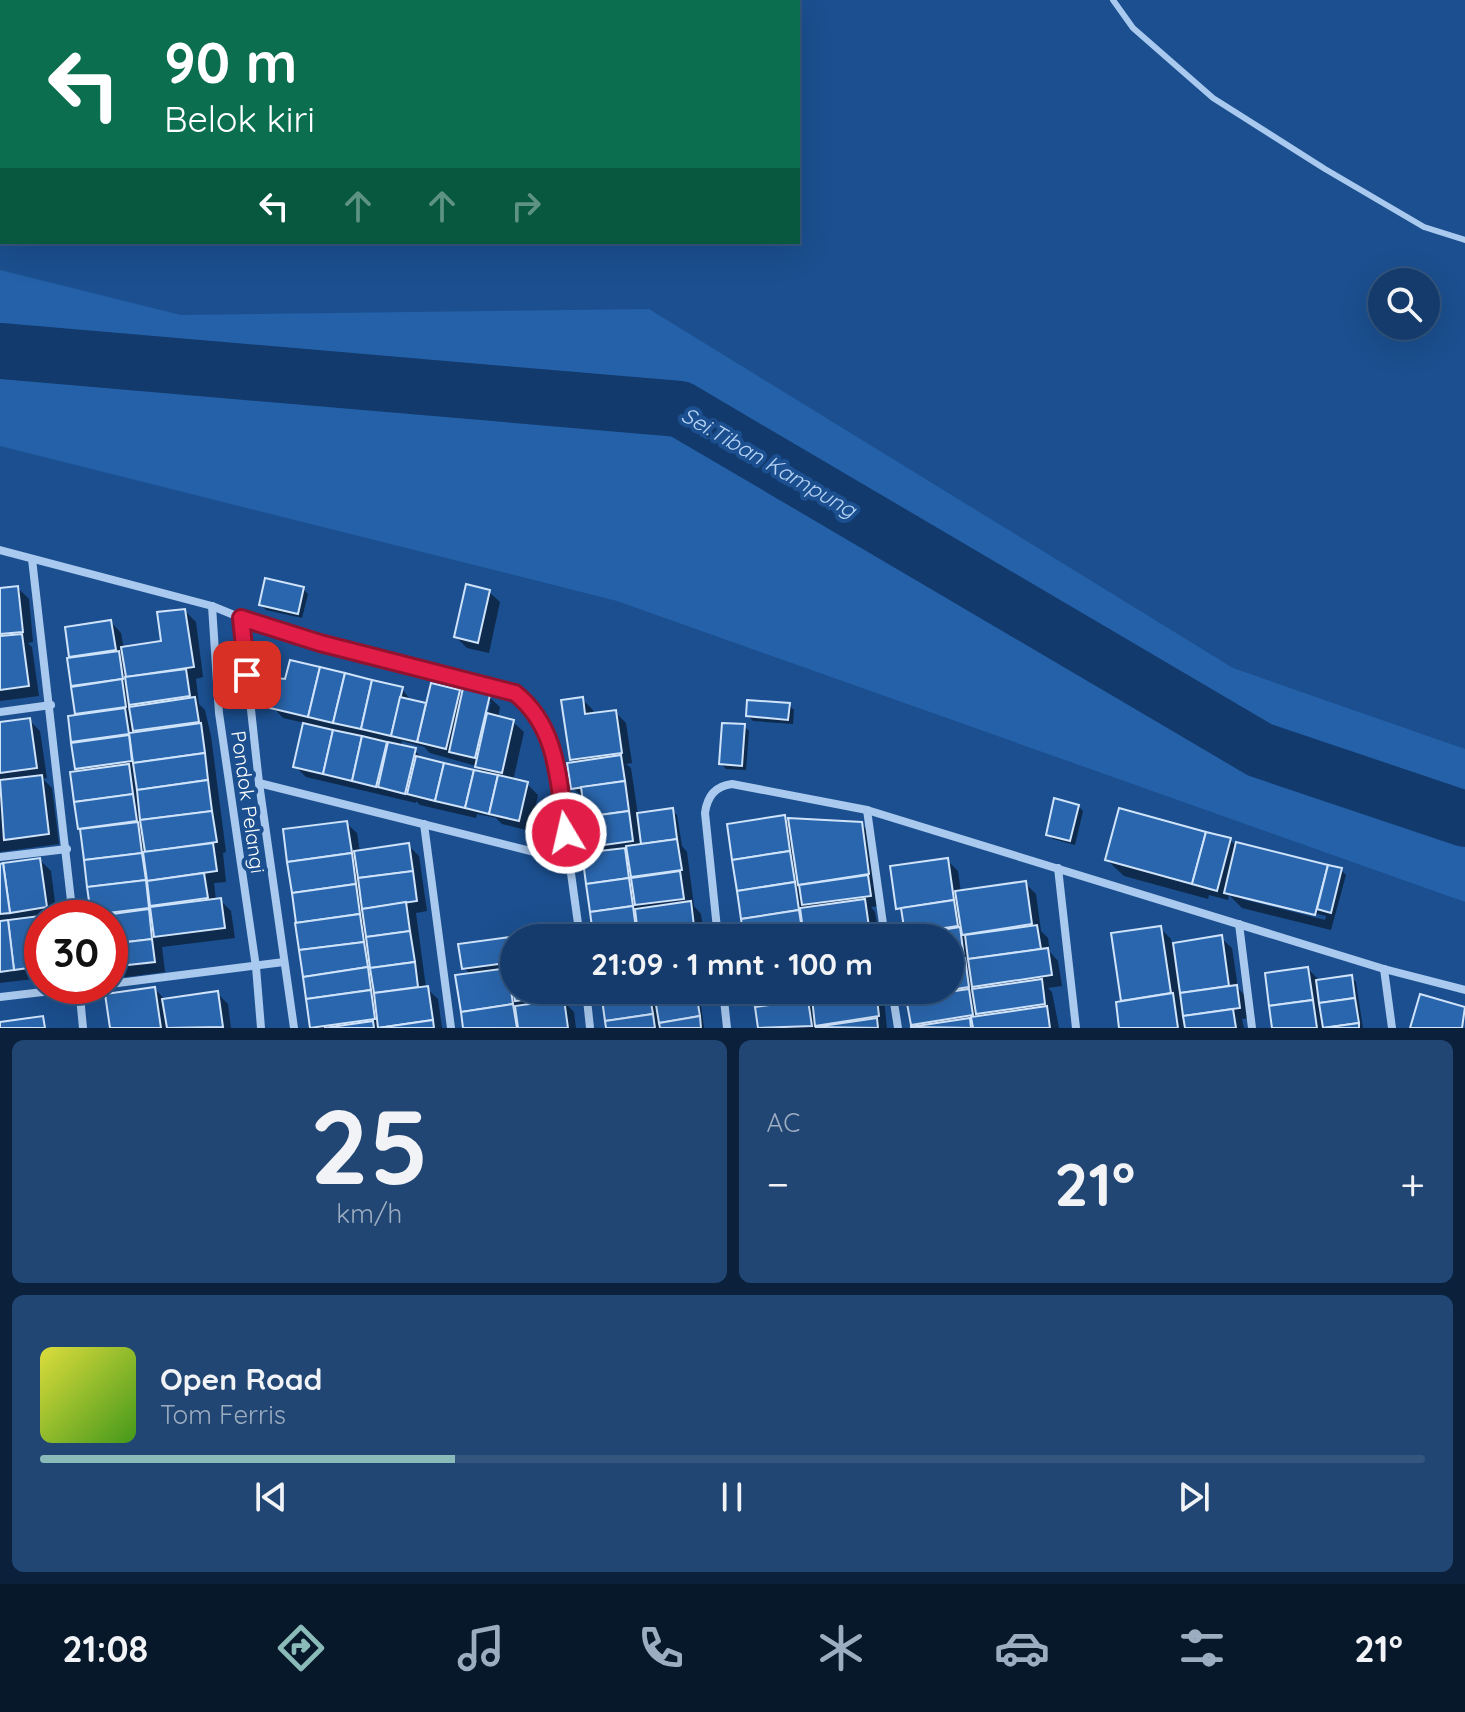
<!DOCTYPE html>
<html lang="id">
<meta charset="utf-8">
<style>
:root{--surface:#143b6b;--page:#214673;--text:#f1f3f6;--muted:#9dadc1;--line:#33557e;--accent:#8bbbb9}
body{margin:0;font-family:Quicksand,sans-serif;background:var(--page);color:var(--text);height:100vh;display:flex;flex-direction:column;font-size:30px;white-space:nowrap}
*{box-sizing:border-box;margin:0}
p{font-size:26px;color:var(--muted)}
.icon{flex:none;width:44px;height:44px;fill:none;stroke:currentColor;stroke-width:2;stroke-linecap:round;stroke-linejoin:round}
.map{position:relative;height:1028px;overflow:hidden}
.details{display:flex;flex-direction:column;gap:12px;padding:12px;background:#0b203b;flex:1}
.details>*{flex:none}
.guide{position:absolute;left:0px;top:0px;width:800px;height:244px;box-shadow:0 8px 32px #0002,0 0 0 2px var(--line);background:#0b6e4f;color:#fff;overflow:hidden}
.fabs{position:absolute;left:1368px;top:268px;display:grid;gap:16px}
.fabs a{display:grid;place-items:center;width:72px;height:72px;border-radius:50%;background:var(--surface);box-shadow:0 8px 32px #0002,0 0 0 2px var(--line);font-size:40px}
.speed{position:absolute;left:24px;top:900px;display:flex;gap:16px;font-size:40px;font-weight:700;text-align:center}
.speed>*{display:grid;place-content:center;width:104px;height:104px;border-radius:50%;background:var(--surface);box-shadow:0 8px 32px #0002,0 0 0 2px var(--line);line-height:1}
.speed .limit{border:12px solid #d22;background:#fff;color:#111}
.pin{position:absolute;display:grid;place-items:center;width:68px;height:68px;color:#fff;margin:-34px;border-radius:16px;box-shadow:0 4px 12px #0006}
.me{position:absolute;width:88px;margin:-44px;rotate:351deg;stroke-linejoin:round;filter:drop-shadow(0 0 6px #0008)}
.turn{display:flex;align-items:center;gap:28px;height:168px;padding:0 32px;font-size:36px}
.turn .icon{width:104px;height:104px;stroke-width:2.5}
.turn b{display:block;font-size:56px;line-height:68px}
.lanes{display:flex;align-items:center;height:76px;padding:0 32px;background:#0003;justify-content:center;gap:40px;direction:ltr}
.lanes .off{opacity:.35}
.big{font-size:60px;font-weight:700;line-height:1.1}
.details .widget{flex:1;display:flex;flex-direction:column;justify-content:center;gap:12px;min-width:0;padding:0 28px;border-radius:12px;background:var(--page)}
.details .dial{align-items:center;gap:0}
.dial b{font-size:104px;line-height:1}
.song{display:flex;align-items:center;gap:24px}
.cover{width:96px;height:96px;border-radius:12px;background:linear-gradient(135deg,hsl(60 70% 55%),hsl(100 70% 35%))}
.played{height:8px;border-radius:4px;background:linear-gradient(90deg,var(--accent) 30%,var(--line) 30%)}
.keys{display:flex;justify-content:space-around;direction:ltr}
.heat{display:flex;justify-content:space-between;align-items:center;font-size:44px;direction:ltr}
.details .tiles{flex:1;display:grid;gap:12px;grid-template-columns:1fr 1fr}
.widget:last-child{grid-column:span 2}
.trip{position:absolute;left:500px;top:924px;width:464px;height:80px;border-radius:40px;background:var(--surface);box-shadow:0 8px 32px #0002,0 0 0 2px var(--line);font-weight:700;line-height:80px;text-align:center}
.dock{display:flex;height:128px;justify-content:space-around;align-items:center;background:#08182b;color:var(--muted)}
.dock .icon{width:56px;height:56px}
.dock .current{color:var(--accent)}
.dock b{font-size:36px;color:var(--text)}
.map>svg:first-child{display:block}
.green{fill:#2461a8}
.shadow{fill:#0007;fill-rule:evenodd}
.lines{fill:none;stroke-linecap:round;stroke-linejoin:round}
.river{stroke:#123a6d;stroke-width:56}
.building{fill:#2a66ad;stroke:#cfe3fa;stroke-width:2}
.lane{stroke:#a9c9ee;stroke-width:6}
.street{stroke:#a9c9ee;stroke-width:8}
.route-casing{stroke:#92132f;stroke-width:20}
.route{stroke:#e11d48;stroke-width:14}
.labels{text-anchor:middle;stroke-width:8;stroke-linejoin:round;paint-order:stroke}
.street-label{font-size:20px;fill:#fff;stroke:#1b4f8f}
.water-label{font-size:22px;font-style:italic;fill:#b5d3f5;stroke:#1b4f8f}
</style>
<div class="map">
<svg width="1465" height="1028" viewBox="0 0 1465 1028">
<rect width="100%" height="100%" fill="#1b4f8f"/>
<polygon class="green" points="0,270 181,315 649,309 1233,668 1465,749 1465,902 617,601 0,446"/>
<g class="shadow">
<polygon points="194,0 228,0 224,2"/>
<polygon points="267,0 289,0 285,2"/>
<polygon points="18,588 29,599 33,642 28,643 32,647 39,696 0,701 0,590"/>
<polygon points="303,589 308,594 302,618 266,610 261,605"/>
<polygon points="489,592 500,602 489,653 467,648 456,637"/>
<polygon points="185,611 196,622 203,677 196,679 199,704 205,710 211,736 226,852 223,853 226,882 214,883 216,901 220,900 231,911 235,938 162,947 165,972 110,979 110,918 90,918 94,918 72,774 82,773 77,768 70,718 77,717 67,628 111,622 121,633 124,649 164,643"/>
<path d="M402,689L412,702L427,706L459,692L464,696L489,697L500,707L498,718L513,722L524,732L513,781L527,784L538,795L530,831L502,824L496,818L477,814L476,818L420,805L416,801V803L306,777L295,766L305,723L283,718L273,707ZM486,702H491L485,723L482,722ZM402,741L424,747L430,753L476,766L485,774L424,760L414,750L401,747Z"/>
<polygon points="582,699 593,710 593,715 615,712 626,723 632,763 626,764 631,768 638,815 672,810 677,815 682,846 687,852 694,906 701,914 704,936 645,938 640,933 641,938 596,938 598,853 591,846 585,799 573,788 576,764 572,759"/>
<polygon points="789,705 794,710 793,724 753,721 748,716"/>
<polygon points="29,720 40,731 47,778 43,779 52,788 59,844 0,852 0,724"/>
<polygon points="744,726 749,731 746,770 726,769 721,764"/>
<polygon points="1078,806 1083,811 1075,845 1053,839 1048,834"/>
<polygon points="785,818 791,824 861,824 872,835 881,906 871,907 875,912 879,937 746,938 729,826"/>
<polygon points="346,823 357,833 360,852 408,845 419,856 427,911 416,913 426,988 438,999 442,1028 313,1028 285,831"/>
<path d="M1230,840L1237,847L1238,845L1341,870L1346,875L1331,930L1242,908L1229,895L1228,900L1209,895L1208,899L1124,876L1107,860ZM1242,895L1326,916L1325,920L1242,899Z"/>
<polygon points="40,860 51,871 57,918 42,918 42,978 0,983 0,866"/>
<polygon points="947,860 958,871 961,892 1025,883 1036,894 1041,931 1048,938 1050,952 1058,961 1062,986 1048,988 1052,992 1059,1028 915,1028 909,1001 904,996 903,990 950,990 950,938 903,938 911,937 907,933 904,914 898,908"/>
<polygon points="1160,928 1171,939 1172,945 1221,938 1232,948 1238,988 1247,998 1250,1018 1242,1019 1244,1028 1121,1028 1124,1003 1114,935"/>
<polygon points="514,938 514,990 573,990 575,1004 568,1006 574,1012 576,1028 465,1028 471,975 464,968"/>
<polygon points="1308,969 1319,980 1351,977 1356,982 1363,1028 1274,1028"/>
<polygon points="155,989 166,1001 217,993 228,1004 231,1028 112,1028"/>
<polygon points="603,990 699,990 704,1028 608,1028"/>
<polygon points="754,990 883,990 887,1028 760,1028 757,1009 760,1008 756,1005"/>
</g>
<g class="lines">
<polyline class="river" points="0,351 680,409 1260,750 1465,819"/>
</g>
<g class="building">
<polygon points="265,578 304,587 298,614 259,605"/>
<polygon points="466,584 490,590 478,643 454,637"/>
<polygon points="18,586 23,632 0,634 0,588"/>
<polygon points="185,609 194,667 126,677 121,647 161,641 157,612"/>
<polygon points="111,620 116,650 69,657 65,627"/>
<polygon points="22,634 29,686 0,690 0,636"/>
<polygon points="119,651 123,679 71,686 67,658"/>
<polygon points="290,660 320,667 308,717 270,708 277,678 285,679"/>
<polygon points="320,667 345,673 333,723 308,717"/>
<polygon points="186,669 190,696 129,705 125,677"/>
<polygon points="345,673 372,680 361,729 333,723"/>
<polygon points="122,679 126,707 75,714 71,687"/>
<polygon points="372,680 403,687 391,736 361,729"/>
<polygon points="431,683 460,690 446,749 417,742"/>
<polygon points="463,688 490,695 475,758 449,752"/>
<polygon points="195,697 199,722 133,731 129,707"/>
<polygon points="400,697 426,703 417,742 391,736"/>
<polygon points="583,697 585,714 616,710 622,753 570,760 561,700"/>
<polygon points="747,700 790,703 788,720 746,716"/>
<polygon points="125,708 129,734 71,742 68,716"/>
<polygon points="487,713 514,720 502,773 475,767"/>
<polygon points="30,718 37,768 0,773 0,722"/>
<polygon points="201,723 205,753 133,763 129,733"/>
<polygon points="303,723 333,730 323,774 293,767"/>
<polygon points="722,723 745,724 742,766 719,764"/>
<polygon points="333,730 362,736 352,781 323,774"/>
<polygon points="129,735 132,761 75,769 71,743"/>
<polygon points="362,736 387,742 376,787 352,781"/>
<polygon points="388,742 416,748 405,794 378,787"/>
<polygon points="205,753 208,780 137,790 133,763"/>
<polygon points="621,755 625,781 571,789 567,763"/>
<polygon points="416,756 444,763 435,801 407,794"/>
<polygon points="444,763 474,770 465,808 435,801"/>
<polygon points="129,764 133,794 74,802 70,772"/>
<polygon points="474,770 498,775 489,814 465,808"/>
<polygon points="42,775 49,834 4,840 0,780"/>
<polygon points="498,775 528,782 519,821 489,814"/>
<polygon points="208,780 212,811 140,820 137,790"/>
<polygon points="625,781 629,811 585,817 581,787"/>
<polygon points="133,794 137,821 78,829 74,802"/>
<polygon points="1054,798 1079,805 1070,841 1046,835"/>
<polygon points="673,808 677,839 641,844 637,813"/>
<polygon points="1119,808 1206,832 1192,884 1105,860"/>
<polygon points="212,811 217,842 145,852 140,820"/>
<polygon points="629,811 633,841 589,847 585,817"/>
<polygon points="785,815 790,851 732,860 727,824"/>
<polygon points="788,818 862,822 869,874 798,885"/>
<polygon points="347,821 352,853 287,862 283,829"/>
<polygon points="138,822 142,853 84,860 80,829"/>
<polygon points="1206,832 1231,838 1217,891 1192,884"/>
<polygon points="677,839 682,870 631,877 626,846"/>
<polygon points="1236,842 1328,865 1315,915 1224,893"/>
<polygon points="213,843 217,871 147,881 143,852"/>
<polygon points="409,843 413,871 358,878 354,851"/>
<polygon points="625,848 629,878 586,884 582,853"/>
<polygon points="790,851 795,882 737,891 732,860"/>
<polygon points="142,853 146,880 87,887 84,860"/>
<polygon points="352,853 356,884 292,893 287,862"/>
<polygon points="40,858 47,907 10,913 3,863"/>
<polygon points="948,858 954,900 896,909 890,866"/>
<polygon points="3,863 10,913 0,914 0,864"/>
<polygon points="1328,865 1342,868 1331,913 1317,909"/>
<polygon points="413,871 417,901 362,909 358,878"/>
<polygon points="680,871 684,899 635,905 631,878"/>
<polygon points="204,873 208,898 150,906 147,881"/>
<polygon points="868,875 871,896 802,905 799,885"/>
<polygon points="629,878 633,906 590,912 586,884"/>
<polygon points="146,880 149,908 91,915 87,887"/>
<polygon points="1026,881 1032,924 962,935 955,891"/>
<polygon points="795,882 799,910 741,919 737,891"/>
<polygon points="356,884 360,914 296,923 292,893"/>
<polygon points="221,898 225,928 154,937 150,907"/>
<polygon points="865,899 869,927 804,937 800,908"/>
<polygon points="954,900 958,926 905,934 901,908"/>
<polygon points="691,901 694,926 638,934 635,909"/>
<polygon points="406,902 410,931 366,937 362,909"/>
<polygon points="633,906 636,929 593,935 590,912"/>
<polygon points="149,909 152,939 110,944 110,918 83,918"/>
<polygon points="799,910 803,936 744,938 741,919"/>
<polygon points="55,914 56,918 42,918 42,966 14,970 8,920"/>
<polygon points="360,914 364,942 299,950 295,923"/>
<polygon points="8,920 14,970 0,972 0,921"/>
<polygon points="1037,925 1041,949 968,959 965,935"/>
<polygon points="1161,926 1171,993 1121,1001 1111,933"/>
<polygon points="960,927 964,957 950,959 950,938 896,937"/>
<polygon points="636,929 638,938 594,938 593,935"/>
<polygon points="687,929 688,938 647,938 646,935"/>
<polygon points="866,929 868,938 807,938"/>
<polygon points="410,931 415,962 370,968 366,937"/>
<polygon points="533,934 534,938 514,938 514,962 462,969 458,944"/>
<polygon points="1222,935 1229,986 1180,993 1173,943"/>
<polygon points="152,939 155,962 110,967 110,944"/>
<polygon points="364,942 368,967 303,977 299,950"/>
<polygon points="1048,948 1052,975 972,987 968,959"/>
<polygon points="965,958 969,987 950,990 950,960"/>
<polygon points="415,962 418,987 374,993 370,968"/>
<polygon points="368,967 371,990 306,999 303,977"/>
<polygon points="1308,967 1313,1000 1269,1006 1265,973"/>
<polygon points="508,968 513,1004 461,1012 455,975"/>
<polygon points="511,973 514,973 514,990 565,990 566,994 515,1001"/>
<polygon points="1352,975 1355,998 1319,1003 1316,980"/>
<polygon points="1042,979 1045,1004 976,1014 972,989"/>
<polygon points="1237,985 1240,1008 1183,1016 1180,993"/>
<polygon points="428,986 433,1020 378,1028 374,993"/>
<polygon points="155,987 161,1028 110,1028 105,994"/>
<polygon points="969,989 973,1015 911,1025 906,998"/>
<polygon points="371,990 375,1019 310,1028 306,999"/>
<polygon points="615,990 649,990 653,1014 605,1021 601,992"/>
<polygon points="654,990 696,990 696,992 655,999"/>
<polygon points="752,990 811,990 812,997 754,1005"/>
<polygon points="815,990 868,990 816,997"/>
<polygon points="876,990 879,1016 815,1026 812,998"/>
<polygon points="901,990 949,990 902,997"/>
<polygon points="218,991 223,1027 167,1028 162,999"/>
<polygon points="696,992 700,1016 659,1023 655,999"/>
<polygon points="1173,993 1178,1028 1119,1028 1116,1002"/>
<polygon points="1420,994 1465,1007 1462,1028 1410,1028"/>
<polygon points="1355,998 1359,1023 1323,1028 1319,1003"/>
<polygon points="564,999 568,1028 518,1028 515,1006"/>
<polygon points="808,1000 812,1026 758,1028 755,1007"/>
<polygon points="1313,1000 1317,1028 1272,1028 1269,1006"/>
<polygon points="513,1004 517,1028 463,1028 461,1012"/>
<polygon points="1047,1006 1050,1028 973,1028 971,1017"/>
<polygon points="1233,1009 1236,1028 1185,1028 1183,1016"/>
<polygon points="653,1014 655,1028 606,1028 605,1021"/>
<polygon points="43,1016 45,1028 0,1028 0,1022"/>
<polygon points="700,1016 701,1028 660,1028 659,1023"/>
<polygon points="877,1018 878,1028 815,1027"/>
<polygon points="970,1018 971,1028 910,1027"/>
<polygon points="433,1020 434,1028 378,1028"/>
<polygon points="373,1021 374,1028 324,1028"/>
<polygon points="1359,1023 1359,1028 1323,1028"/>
</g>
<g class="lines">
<g class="lane">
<polyline points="1113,0 1133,28 1213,98 1325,169 1424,227 1465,240"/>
<polyline points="353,2 361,0"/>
<polyline points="0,73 2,73"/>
</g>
<g class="street">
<path d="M0,550L212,606C308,647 414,667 515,693L530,705L539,717L554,751L580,938"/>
<polyline points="32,559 73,918"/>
<polyline points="212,606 219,713 256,967 261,1028"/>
<polyline points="241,618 259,783 294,1028"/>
<polyline points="0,712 51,705"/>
<polyline points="259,783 570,861"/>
<polyline points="867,810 885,938"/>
<polyline points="424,824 451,1028"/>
<polyline points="0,857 67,849"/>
<polyline points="1058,868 1076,1028"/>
<polyline points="1239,924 1252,1028"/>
<path d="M718,938L705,813C707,797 715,786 732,784L867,810L1384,969L1465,990"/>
<polyline points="1384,969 1392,1028"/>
<polyline points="110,984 284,962"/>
<polyline points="79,986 83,1028"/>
<polyline points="586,990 590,1028"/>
<polyline points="723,990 727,1028"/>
<polyline points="892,990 898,1028"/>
<polyline points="0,997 94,986"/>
</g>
</g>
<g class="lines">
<g class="route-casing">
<path id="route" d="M247,675L241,618L320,643L515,693C559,728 558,782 566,833"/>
</g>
<use href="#route" class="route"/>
</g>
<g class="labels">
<g class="street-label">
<text transform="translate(248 802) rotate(82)" y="7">Pondok Pelangi</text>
</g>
<g class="water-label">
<text transform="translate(769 462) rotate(30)" y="8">Sei.Tiban Kampung</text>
</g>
</g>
</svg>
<div class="fabs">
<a><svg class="icon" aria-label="search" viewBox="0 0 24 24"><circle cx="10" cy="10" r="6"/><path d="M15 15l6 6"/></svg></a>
</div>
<div class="speed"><div class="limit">30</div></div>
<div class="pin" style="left:247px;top:675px;background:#d93025"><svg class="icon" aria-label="arrive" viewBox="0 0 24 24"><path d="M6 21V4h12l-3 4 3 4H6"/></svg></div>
<svg class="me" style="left:566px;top:833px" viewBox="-20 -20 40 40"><circle r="17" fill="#e11d48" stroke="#fff" stroke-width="3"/><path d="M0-11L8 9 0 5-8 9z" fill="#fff"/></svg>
<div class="trip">21:09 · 1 mnt · 100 m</div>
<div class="guide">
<div class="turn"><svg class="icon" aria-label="left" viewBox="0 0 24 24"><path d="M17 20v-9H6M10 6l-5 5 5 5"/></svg><div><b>90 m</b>Belok kiri</div></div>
<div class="lanes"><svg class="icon" aria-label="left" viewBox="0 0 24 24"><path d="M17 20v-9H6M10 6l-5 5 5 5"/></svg><svg class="icon off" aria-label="ahead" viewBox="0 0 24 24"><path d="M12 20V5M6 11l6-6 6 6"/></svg><svg class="icon off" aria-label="ahead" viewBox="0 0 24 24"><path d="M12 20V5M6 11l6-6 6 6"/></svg><svg class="icon off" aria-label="right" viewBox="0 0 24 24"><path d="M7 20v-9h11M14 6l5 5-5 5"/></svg></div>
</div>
</div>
<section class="details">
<div class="tiles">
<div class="widget dial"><b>25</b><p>km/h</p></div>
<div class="widget"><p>AC</p>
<div class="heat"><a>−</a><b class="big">21°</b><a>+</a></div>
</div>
<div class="widget">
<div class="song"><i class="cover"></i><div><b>Open Road</b><p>Tom Ferris</p></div></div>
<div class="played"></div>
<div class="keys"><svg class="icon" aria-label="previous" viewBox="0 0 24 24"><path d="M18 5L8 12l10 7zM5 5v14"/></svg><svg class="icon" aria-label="pause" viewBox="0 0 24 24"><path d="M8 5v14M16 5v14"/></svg><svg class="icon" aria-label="next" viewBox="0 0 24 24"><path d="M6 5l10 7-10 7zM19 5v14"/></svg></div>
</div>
</div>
</section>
<nav class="dock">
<b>21:08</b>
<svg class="icon current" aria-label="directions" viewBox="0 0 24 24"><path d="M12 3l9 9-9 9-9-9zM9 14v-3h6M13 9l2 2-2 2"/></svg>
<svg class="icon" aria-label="music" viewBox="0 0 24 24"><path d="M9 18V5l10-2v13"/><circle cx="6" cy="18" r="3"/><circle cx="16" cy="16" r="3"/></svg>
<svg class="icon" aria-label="phone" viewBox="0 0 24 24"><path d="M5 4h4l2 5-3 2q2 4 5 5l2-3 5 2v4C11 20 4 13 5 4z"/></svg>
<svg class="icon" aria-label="climate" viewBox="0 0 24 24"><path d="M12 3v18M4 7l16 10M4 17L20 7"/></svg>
<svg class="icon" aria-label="car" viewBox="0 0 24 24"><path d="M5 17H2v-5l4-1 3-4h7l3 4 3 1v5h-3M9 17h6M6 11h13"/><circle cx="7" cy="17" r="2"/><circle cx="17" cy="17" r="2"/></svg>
<svg class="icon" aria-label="filters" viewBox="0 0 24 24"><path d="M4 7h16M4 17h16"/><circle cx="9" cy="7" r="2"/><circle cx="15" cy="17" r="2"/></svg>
<b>21°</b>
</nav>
